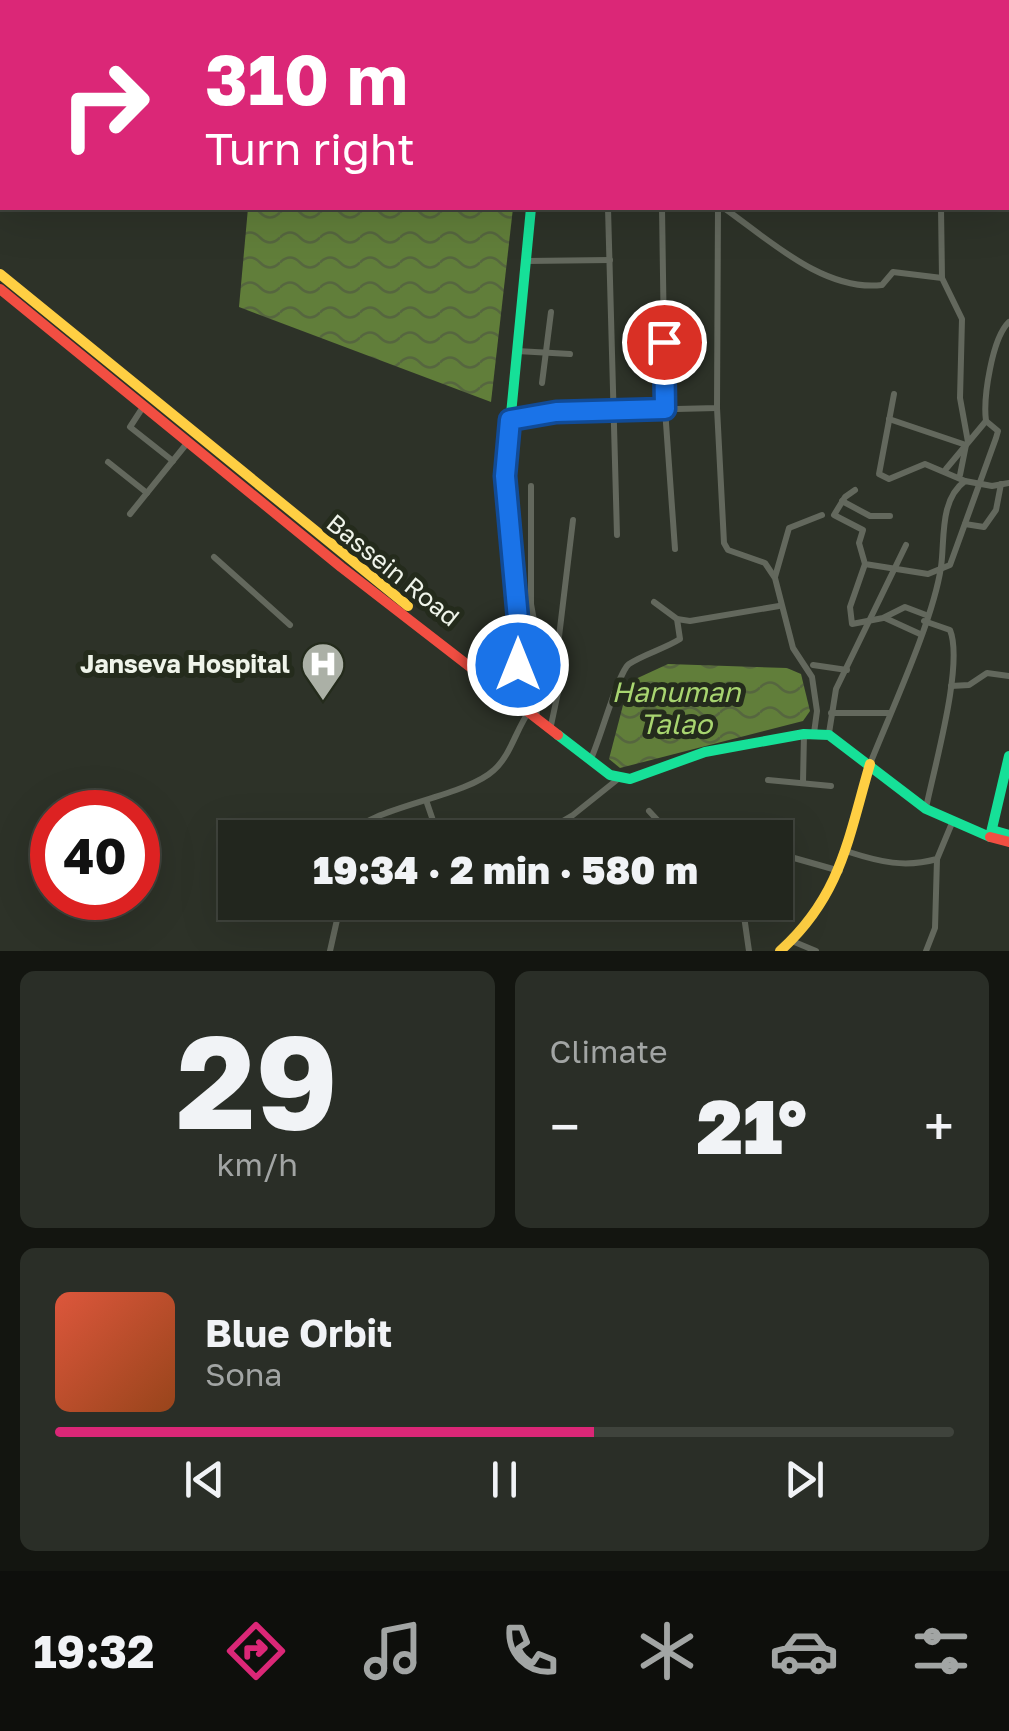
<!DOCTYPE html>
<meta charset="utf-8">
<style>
:root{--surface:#22261e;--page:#2a2e27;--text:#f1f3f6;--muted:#a2a5a4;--line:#3f433c;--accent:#db2777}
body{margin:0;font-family:"Golos Text",sans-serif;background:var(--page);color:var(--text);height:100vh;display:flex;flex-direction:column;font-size:38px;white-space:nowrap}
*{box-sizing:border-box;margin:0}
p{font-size:32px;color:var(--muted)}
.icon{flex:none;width:55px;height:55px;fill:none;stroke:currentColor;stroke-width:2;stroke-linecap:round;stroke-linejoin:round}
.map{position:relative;height:951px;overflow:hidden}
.sheet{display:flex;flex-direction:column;gap:20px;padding:20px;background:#131510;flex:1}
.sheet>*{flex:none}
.guide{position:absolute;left:0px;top:0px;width:1010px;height:210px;box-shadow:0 10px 40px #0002,0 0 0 2px var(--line);background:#db2777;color:#fff;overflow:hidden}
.speed{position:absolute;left:30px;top:790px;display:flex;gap:20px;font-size:50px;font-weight:700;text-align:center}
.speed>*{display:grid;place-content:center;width:130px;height:130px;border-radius:50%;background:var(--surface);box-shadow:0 10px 40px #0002,0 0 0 2px var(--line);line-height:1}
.speed .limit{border:15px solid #d22;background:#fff;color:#111}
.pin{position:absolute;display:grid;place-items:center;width:85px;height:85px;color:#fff;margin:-42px;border:5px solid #fff;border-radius:50%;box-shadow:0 2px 10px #0007}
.me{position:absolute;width:110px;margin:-55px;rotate:0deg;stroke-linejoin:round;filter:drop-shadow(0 0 8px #0008)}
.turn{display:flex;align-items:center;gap:35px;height:210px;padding:0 40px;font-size:45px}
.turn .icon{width:130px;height:130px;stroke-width:2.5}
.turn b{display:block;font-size:70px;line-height:85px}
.big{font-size:75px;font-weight:800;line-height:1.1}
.sheet .tile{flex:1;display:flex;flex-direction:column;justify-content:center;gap:15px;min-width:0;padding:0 35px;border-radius:15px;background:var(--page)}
.sheet .dial{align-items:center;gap:0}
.dial b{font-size:130px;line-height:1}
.song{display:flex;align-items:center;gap:30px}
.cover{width:120px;height:120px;border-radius:15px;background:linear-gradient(135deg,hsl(10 70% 55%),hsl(20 70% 35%))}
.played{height:10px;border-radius:5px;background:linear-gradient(90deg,var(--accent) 60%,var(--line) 60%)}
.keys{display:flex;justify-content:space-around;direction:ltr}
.heat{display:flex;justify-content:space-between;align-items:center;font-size:55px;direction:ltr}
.sheet .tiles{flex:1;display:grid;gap:20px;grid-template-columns:1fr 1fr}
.tile:last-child{grid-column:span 2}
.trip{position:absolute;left:218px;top:820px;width:575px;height:100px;border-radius:0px;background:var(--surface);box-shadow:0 10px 40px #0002,0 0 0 2px var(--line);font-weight:800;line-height:100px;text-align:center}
.menu{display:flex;height:160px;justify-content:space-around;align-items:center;background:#0e0f0c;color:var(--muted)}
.menu .icon{width:70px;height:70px}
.menu .current{color:var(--accent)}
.menu b{font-size:45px;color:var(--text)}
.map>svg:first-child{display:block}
.water{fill:url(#water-waves)}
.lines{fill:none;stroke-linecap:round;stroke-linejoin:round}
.street{stroke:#63685d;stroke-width:6}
.fast{stroke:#16e098;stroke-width:10}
.slow{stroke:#ffcf43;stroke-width:10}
.jam{stroke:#f24e42;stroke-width:10}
.route-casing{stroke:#114b97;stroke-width:25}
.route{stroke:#1a73e8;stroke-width:18}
.labels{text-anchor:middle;stroke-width:10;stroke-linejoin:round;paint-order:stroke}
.street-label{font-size:25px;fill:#eff4ea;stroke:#242b1c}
.poi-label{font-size:25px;font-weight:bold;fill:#eff4ea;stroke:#242b1c;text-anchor:end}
.water-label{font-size:28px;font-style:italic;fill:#a8d570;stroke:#242b1c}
</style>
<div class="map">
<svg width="1009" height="951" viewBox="0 0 1009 951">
<defs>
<pattern id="water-waves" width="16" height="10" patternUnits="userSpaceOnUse" patternTransform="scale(2.5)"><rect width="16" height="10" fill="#617e3a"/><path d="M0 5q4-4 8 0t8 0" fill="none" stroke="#56663f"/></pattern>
</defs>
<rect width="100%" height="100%" fill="#2d3228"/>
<g class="water">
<polygon points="268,0 537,0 267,2"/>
<polygon points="248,208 513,208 491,402 239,307"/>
<polygon points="668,664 787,668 801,674 810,711 803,721 620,768 609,759 629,682"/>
</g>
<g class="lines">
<g class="street">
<polyline points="118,0 119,2"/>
<polyline points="1008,62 1009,59"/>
<polyline points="608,208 617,535"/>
<polyline points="662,208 665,409 675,549"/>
<path d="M724,208C768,239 824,292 882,285L893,272L942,278"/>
<polyline points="941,208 942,278 962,319 960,398 968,442"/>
<polyline points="526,261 610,260"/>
<polyline points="517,351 570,354"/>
<polyline points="542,383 551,312"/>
<polyline points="894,394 879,474 889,479 925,464 965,481"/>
<polyline points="143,407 130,427 173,461"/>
<polyline points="717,408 724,543 728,550 765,563 775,578 793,648 812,677 817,711 814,733"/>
<polyline points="511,419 556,412 717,408 718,208"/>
<polyline points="889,419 966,445 960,475"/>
<polyline points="108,462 147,493"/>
<polyline points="946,469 986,421"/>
<polyline points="531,486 531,604 542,665 536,719"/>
<path d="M855,490L845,497L834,515L863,530L859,543L865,564L928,574L950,565L996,438L998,431L986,421C983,398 992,338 1009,322"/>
<polyline points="842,501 870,516 890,516"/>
<polyline points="130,514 188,442"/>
<polyline points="965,524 984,527 996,510 1001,484"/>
<polyline points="214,557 290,625"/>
<polyline points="865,564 850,607 852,624 883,618 905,607 926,615"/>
<polyline points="775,577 789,528 822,515"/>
<polyline points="654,602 677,619 690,621 779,606"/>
<polyline points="885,618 920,634"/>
<path d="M924,621L950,630C964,664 934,768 926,808"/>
<polyline points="813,665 847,670"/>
<polyline points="514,674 540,688"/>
<polyline points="951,686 969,685 987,673 1009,676"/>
<polyline points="831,713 890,713"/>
<polyline points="550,730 560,683 558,645 573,520"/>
<polyline points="829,733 836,689 906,545"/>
<path d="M590,761C600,741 618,672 629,664C644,654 664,649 680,639L677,619"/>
<path d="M870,764C891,711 933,621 941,567C945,540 939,500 965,481L992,486L1009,483"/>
<polyline points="768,780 831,786"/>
<polyline points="803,782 804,734"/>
<polyline points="427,803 439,838"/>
<polyline points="649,811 674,838"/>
<path d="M348,838C364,807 463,799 494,770C511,755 516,729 530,710"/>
<polyline points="534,838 573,815 618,779"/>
<path d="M849,852C880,862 905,868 937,859L952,823"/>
<polyline points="787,856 840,871"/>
<polyline points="742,902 749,951"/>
<polyline points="792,941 816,951"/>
<polyline points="330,951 341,902"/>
<polyline points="926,951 935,928 937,859"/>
</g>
<g class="fast">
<polyline points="504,692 521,652 505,476 531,208"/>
<polyline points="558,735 610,775 630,779 705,752 804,734 829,735 926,809 990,837 1009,756"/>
<polyline points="992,830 1009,835"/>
</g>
<g class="slow">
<polyline points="553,2 554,0"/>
<polyline points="0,274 408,606"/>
<path d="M780,951C841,896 848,839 870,764"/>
</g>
<g class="jam">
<polyline points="0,289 341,567 558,735"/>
<polyline points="990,837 1009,842"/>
</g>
</g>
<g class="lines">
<g class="route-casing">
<polyline id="route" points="518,665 521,652 505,476 510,420 556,412 665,409 664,342"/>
</g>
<use href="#route" class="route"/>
</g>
<defs>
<g id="hospital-pin" transform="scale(2.25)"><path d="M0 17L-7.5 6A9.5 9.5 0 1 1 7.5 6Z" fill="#abb0a6" stroke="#242b1c"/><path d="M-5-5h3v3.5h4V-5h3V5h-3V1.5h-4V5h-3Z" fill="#fff"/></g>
</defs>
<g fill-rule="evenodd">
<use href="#hospital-pin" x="323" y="664"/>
</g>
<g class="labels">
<g class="street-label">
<text transform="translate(393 570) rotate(39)" y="9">Bassein Road</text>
</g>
<g class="poi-label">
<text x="290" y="673">Janseva Hospital</text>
</g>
<g class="water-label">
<text x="676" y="702">Hanuman<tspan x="676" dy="32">Talao</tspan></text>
</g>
</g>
</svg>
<div class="speed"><div class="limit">40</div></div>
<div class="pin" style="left:664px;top:342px;background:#d93025"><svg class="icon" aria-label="arrive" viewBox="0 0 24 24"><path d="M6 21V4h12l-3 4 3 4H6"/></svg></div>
<svg class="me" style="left:518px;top:665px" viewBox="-20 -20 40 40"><circle r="17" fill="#1a73e8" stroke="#fff" stroke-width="3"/><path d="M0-11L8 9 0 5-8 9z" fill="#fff"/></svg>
<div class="trip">19:34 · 2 min · 580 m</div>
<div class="guide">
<div class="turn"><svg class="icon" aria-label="right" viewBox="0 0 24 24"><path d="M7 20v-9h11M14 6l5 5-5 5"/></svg><div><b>310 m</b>Turn right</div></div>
</div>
</div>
<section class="sheet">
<div class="tiles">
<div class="tile dial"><b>29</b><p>km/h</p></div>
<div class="tile"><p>Climate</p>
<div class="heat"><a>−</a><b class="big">21°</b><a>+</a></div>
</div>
<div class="tile">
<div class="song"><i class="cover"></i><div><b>Blue Orbit</b><p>Sona</p></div></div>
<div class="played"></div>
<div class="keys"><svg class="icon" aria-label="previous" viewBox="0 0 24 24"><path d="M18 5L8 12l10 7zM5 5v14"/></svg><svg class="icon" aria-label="pause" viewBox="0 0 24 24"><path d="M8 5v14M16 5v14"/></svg><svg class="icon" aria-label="next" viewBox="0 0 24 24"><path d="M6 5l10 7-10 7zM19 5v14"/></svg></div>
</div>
</div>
</section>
<nav class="menu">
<b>19:32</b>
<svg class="icon current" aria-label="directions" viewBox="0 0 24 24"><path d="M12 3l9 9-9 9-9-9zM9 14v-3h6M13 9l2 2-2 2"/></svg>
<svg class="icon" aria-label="music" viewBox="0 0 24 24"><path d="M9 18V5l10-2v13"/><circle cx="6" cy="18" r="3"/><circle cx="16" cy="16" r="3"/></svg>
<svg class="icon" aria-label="phone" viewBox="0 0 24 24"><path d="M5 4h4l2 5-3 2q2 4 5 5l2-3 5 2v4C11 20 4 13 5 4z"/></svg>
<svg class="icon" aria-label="climate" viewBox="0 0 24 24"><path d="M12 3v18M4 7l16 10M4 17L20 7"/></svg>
<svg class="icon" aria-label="car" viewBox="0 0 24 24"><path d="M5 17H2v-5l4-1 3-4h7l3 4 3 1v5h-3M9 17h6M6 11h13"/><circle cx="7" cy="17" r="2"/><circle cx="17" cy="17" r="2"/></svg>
<svg class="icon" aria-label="filters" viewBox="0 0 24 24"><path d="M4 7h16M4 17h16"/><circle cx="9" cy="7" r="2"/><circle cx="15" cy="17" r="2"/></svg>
</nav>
